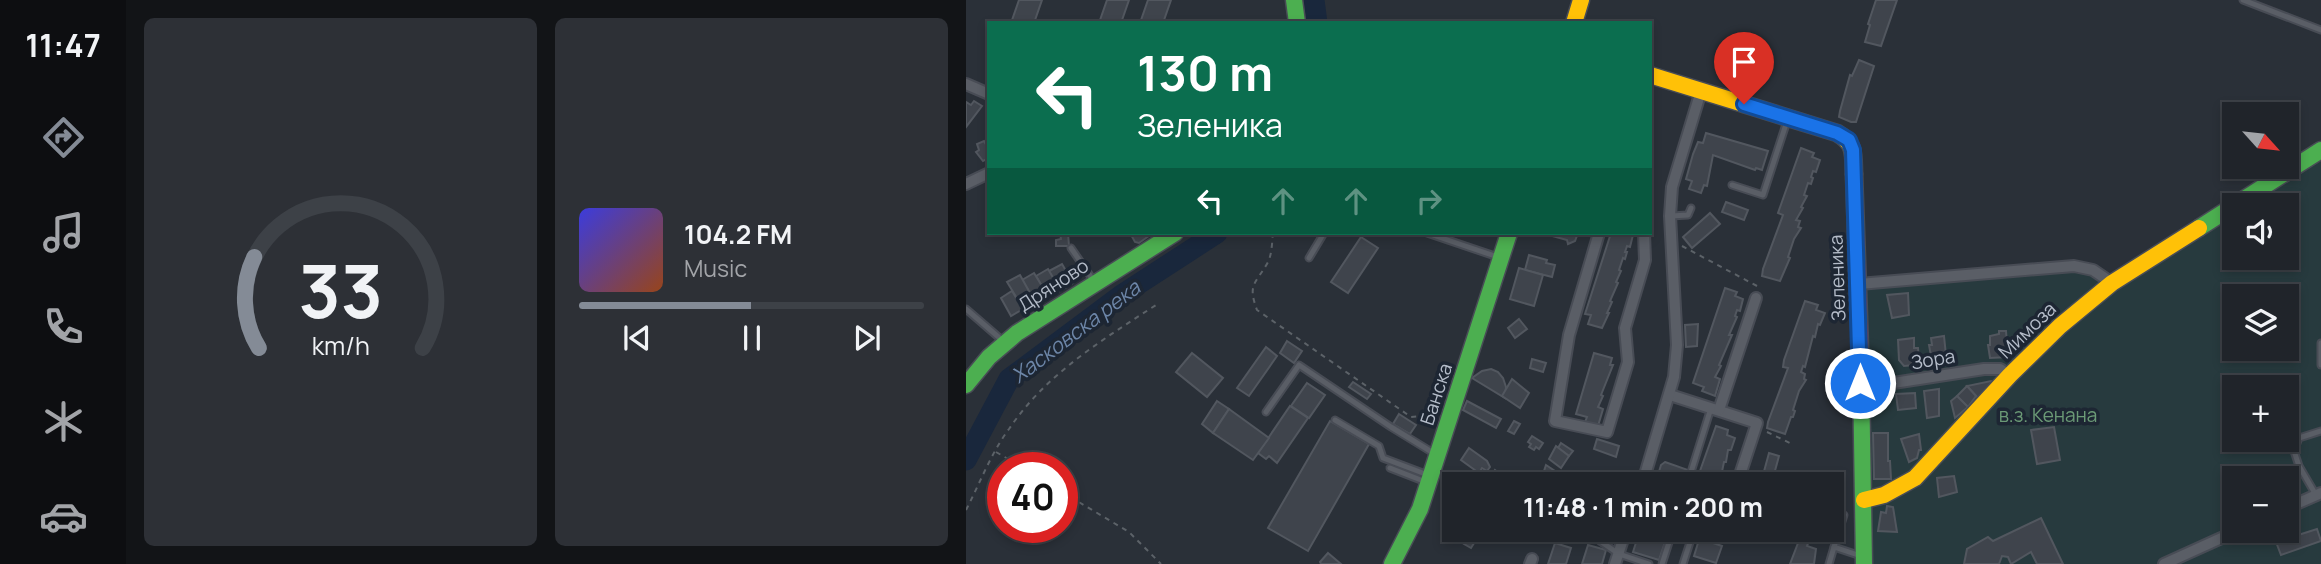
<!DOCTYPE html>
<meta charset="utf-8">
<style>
:root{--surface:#20242a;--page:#2d3036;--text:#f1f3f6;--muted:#a2a4a8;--line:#3d4147;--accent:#848b96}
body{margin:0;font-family:Manrope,sans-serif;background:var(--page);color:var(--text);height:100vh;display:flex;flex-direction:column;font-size:26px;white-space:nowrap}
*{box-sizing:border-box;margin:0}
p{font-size:23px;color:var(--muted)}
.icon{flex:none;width:38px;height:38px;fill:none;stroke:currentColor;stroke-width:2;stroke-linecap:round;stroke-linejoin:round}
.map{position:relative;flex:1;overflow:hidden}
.panel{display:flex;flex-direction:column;gap:18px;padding:18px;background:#121417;width:840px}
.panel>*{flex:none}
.hud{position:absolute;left:21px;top:21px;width:665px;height:214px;border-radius:0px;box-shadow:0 4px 10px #0003,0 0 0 2px var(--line);background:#0b6e4f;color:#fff;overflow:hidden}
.needle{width:46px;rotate:117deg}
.fabs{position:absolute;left:1256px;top:102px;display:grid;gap:14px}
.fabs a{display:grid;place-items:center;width:77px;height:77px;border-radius:0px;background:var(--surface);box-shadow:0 4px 10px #0003,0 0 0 2px var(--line);font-size:35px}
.speed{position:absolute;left:21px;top:452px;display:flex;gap:14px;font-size:35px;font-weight:700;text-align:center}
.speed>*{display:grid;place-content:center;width:91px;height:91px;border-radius:50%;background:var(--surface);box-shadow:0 4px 10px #0003,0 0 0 2px var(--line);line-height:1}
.speed .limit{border:10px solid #d22;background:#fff;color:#111}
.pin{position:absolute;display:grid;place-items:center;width:60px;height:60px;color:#fff;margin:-72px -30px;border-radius:50% 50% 50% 0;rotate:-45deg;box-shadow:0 0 7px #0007}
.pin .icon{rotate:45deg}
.me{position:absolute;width:77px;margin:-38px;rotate:0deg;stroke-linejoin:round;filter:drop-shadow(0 0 5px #0008)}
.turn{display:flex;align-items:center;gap:24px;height:147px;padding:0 35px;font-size:32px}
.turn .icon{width:91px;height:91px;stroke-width:2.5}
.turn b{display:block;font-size:49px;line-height:60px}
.lanes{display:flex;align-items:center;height:66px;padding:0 35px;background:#0003;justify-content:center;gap:35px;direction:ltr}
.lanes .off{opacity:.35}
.panel .widget{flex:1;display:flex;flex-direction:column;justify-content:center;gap:10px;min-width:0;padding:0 24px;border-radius:10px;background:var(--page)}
.panel .dial{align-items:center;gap:0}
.dial svg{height:182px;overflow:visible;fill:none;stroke:var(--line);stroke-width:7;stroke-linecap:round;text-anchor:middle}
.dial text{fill:var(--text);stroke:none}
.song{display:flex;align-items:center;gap:21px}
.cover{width:84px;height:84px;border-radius:10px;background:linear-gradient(135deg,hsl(240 70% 55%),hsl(20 70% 35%))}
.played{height:7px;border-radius:4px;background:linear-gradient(90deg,var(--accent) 50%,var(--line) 50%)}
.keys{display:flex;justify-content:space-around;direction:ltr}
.panel .tiles{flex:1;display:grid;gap:18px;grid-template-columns:repeat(2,1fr)}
.trip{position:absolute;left:476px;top:472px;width:402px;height:70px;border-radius:0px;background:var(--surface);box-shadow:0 4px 10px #0003,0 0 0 2px var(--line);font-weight:700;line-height:70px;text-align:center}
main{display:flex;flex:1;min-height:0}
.menu{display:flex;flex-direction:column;width:126px;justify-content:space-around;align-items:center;background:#0d0e11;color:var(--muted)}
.menu .icon{width:49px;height:49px}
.menu .on{color:var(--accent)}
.menu b{font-size:32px;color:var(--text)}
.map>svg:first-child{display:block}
.green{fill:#273a3e;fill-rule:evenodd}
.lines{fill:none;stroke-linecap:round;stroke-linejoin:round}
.river{stroke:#19273c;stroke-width:21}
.building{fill:#3f444c;stroke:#52575f;stroke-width:2}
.lane-casing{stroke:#484c55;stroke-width:9}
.street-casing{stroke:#484c55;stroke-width:14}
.fast-casing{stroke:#484c55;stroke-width:19}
.slow-casing{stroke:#484c55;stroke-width:19}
.jam-casing{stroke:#484c55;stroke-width:19}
.path{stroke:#5c6268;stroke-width:2;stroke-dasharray:5 5;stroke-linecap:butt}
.lane{stroke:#5a5e66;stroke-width:5}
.street{stroke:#5a5e66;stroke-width:10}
.fast{stroke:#4caf50;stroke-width:16}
.slow{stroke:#ffc107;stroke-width:16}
.jam{stroke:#c62828;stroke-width:16}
.route-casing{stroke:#114b97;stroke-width:18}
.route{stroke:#1a73e8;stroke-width:12}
.labels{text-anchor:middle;stroke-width:7;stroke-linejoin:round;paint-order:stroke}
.street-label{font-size:19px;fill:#b4bcc9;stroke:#1d2633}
.park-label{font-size:19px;fill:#6b9a76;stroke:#1d2633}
.water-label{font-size:21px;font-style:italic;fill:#6d86a8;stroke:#1d2633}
</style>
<main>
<nav class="menu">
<b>11:47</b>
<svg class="icon on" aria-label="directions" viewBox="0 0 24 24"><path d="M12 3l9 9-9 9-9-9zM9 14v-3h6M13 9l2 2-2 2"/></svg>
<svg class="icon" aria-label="music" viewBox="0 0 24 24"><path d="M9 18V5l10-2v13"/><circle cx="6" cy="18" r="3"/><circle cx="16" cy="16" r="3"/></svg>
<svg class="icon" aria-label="phone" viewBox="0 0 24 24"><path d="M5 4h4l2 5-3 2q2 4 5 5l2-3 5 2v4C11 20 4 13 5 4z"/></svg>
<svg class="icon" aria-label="climate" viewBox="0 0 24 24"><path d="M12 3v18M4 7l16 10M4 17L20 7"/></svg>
<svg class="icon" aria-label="car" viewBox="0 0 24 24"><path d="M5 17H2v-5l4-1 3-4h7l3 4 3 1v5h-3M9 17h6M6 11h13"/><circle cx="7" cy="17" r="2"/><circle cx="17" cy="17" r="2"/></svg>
</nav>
<section class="panel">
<div class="tiles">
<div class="widget dial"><svg viewBox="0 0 100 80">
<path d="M14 69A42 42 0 1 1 86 69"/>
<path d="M14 69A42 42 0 0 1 12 29" stroke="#848b96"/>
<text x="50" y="56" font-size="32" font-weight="700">33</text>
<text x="50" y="72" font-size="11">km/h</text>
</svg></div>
<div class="widget">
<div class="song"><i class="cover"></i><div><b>104.2 FM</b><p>Music</p></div></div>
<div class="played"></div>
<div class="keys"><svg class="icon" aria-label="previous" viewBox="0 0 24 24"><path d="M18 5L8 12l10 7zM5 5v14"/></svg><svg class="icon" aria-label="pause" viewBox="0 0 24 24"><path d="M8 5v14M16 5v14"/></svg><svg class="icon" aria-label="next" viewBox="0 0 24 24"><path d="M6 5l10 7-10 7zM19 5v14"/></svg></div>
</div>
</div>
</section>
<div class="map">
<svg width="1355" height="564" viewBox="0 0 1355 564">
<rect width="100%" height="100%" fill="#2a3038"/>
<g class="green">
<path d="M1355,146V564H898L893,284L1113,262L1155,284L1269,205V257H1321V205H1270ZM1269,296H1321V348H1269ZM1269,387H1321V439H1269ZM1269,478H1321V530H1269Z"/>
<polygon points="878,470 879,496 866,496 866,485 862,485 862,471"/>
</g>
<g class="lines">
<g class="river">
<polyline points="348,0 351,23"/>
<polyline points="0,460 43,379 157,294 251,233"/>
</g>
</g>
<g class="building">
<polygon points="53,0 76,0 68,23 45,23"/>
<polygon points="141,0 163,0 155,23 133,23"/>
<polygon points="182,0 205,0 197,23 174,23"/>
<polygon points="910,0 931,0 915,46 899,42 904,25 902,24"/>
<polygon points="893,60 908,66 890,122 885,122 873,117 874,111 884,75 886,76"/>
<polygon points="8,101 16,106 0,127 0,102 5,105"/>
<polygon points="740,133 802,151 796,170 790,168 789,170 747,155 741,186 738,185 735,193 723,189 726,181 720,179 727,154 732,142 737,143"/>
<polygon points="18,141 23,150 23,158 17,161 10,152 13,150 11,144"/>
<polygon points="835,148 848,153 846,157 854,160 850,172 847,171 845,177 847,178 845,184 842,183 838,195 841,196 835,207 837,208 830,220 834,221 832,227 835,228 828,239 822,257 824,258 814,281 796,276 797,269 817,215 812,213"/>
<polygon points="760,202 782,210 778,220 756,212"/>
<polygon points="744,213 754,224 726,248 717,237"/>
<polygon points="94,233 102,233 103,246 90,246 90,240 95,239"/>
<polygon points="164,233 187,233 173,243 169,242"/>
<polygon points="584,233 612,233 609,241 602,244 601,240 583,235"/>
<polygon points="645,233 667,235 664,247 661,246 659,252 661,252 659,259 657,258 653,270 655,271 650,282 652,283 644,301 646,302 641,313 643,313 636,328 622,324 625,315 619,314"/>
<polygon points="395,237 412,248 382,293 365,282"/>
<polygon points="563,255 581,260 580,263 589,265 586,277 559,270"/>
<polygon points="96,264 107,283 94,291 83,271"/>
<polygon points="553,268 577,275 568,306 544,299"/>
<polygon points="82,269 93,288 81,295 70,276"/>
<polygon points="68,273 79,291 67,298 56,280"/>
<polygon points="54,275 64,293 52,300 41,282"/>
<polygon points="759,288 771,292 769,296 777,299 774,311 771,310 769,316 771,317 763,335 766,335 753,365 755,366 749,377 754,379 749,396 736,391 738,387 727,383"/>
<polygon points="46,291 57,309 45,316 35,298"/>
<polygon points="942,293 943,315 926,318 921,295"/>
<polygon points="839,301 852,305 850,310 859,313 854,325 852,324 849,337 847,336 839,367 837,366 835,372 839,374 838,379 840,380 833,391 827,410 829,411 827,417 825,417 819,434 801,428 802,422 822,368 817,367 818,360"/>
<polygon points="553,319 561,329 549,338 542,328"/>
<polygon points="732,324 731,346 720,347 719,325"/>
<polygon points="1033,331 1040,331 1042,357 1024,358 1022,345 1024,345 1024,336 1033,334"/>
<polygon points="978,336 981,365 967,367 963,345 966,345 965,338"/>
<polygon points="948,338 948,348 952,348 953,360 948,360 948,365 938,366 933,360 932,340"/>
<polygon points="321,341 336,351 328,363 314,353"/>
<polygon points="300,347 311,356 283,396 271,388"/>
<polygon points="226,353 257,378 241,397 210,372"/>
<polygon points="628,353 646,358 644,365 647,365 635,395 637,396 632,407 637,409 632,426 619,422 621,417 610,414"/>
<polygon points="566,359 580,363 577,372 564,368"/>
<polygon points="525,369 532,372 537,378 540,387 539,398 506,378 516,371"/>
<polygon points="546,379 563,393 554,408 536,396"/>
<polygon points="1025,381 1028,384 1012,398 1001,386"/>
<polygon points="387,382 405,394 401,399 383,387"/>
<polygon points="341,383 359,395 343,418 325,406"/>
<polygon points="1001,386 1010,396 1002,407 991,396"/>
<polygon points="973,389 973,416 961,418 958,391"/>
<polygon points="949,393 950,408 932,410 930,394"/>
<polygon points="991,396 1002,407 989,418 985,401"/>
<polygon points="251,401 263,409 247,433 236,424"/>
<polygon points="501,401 535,419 530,428 497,410"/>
<polygon points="324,406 342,418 311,463 303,456 300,459 292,453"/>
<polygon points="263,409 303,438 287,460 247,433"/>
<polygon points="433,414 450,425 444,434 427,424"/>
<polygon points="364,421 403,444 342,551 302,528"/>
<polygon points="548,421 554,424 548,434 542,431"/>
<polygon points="750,426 762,430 761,435 769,438 765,450 762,450 760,462 758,462 754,481 752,480 750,485 729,485"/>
<polygon points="1088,427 1094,460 1071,464 1065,430"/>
<polygon points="907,433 922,433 922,461 924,461 925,479 908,479"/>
<polygon points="953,434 955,450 953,450 951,458 943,462 935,439"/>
<polygon points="566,436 577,443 573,449 570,447 568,450 563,447 565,444 562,442"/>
<polygon points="631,439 653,446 650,457 628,449"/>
<polygon points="595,443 607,451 603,456 592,448"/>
<polygon points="590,446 603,456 595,468 583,459"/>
<polygon points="503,448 521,461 524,467 521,471 516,468 513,473 495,460"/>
<polygon points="803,453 813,456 807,478 797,475"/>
<polygon points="699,462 722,470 717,485 689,485 695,465"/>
<polygon points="580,465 592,473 584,483 576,477"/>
<polygon points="529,470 543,480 539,485 527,485 528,483 523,479"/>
<polygon points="548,473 561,485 550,485 543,480"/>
<polygon points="644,475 641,485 617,485 619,481"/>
<polygon points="988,476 991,492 973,497 971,478"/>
<polygon points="921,506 927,507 931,532 912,531 915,512 920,513"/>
<polygon points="1075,518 1097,564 1071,564 1065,552 1045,564 1042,557 1036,556 1033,564 998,564 1001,549 1022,537 1027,541"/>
<polygon points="1351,529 1355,541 1315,555 1310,542"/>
<polygon points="503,530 515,532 505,548 498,544 502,539 498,537"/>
<polygon points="603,530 622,530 619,538 602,533"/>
<polygon points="674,530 703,530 693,560 667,552"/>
<polygon points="826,530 847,530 845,542 843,541 841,546 850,549 848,564 824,564 832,543 824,540"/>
<polygon points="738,540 756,546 750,563 728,556 732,543"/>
<polygon points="589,543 605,548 600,564 582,564"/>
<polygon points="622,545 640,550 636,564 616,564"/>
<polygon points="362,553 375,564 355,564 354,562"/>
</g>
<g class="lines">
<g class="lane-casing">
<g id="lane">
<polyline points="1277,0 1355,30"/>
<polyline points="766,185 797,195 821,121"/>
<polyline points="705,216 722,215 725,208"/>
<polyline points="461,233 532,257"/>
<polyline points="105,248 127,280"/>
<polyline points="343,258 358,233"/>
<polyline points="0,309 37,341"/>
<polyline points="1355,343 1355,365"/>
<polyline points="300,412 333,365 425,427 469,454"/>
<polyline points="369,420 413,446 417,458 462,475"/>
<polyline points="424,468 460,482"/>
<polyline points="651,485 654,476 679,475"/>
<polyline points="721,485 745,408"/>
<polyline points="1350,495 1333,466 1328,451 1333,438 1355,431"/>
<polyline points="637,530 634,541 653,554 683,564"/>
<polyline points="761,530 767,532"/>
<polyline points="868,547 878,515"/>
<polyline points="696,564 707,530"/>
<polyline points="717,564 728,530"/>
<polyline points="863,564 868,547 895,556"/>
</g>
</g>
<g class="street-casing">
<g id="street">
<polyline points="0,84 23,94"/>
<polyline points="0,184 23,173"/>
<polyline points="633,233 603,335 589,421 641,432 662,362 659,328 679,260 678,233"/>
<polyline points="893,284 1108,266 1127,270 1146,283"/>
<polyline points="895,388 1018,369 1034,369 1044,375"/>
<polyline points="704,395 791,423 771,484"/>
<polyline points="753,410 790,298"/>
<polyline points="676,485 708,377 711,345 704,216 706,187 735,91"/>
<polyline points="1321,508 1355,493"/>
<polyline points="564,564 566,559"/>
<polyline points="649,564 660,530"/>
<polyline points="1198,564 1273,530"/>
</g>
</g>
<g class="fast-casing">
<g id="fast">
<polyline points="328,0 331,23"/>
<polyline points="1233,228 1355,150"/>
<polyline points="895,376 898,564"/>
<polyline points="0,385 23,357 51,333 209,233"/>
<polyline points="426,564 454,509 543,233"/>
</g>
</g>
<g class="slow-casing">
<g id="slow">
<polyline points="608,23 615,0"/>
<path d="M684,75L871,133C890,144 887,154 888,174"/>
<polyline points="898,500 918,495 949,478 1044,375 1094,326 1146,283 1233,228"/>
</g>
</g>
<g class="jam-casing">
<polyline id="jam" points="888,174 895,376"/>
</g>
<g class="path">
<path d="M307,233C306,242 306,254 302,262C290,284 281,283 291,310L445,417L471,415"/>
<polyline points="716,246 791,286"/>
<polyline points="801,432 828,445"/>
<polyline points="30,452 56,467"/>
<polyline points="96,492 163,532 195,564"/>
<path d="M0,510C14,483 25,453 43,429C80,374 136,340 190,305"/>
</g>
<use href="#lane" class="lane"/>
<use href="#street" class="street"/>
<use href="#fast" class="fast"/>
<use href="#slow" class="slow"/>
<use href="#jam" class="jam"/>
</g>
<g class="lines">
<g class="route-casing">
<polyline id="route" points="778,104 871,133 883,140 887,150 894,383"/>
</g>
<use href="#route" class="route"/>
</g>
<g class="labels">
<g class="street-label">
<text transform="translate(871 278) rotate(-92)" y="7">Зеленика</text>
<text transform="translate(87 285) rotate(-33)" y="7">Дряново</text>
<text transform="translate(1061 330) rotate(-44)" y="7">Мимоза</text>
<text transform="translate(967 359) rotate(-9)" y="7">Зора</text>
<text transform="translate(470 394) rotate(-72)" y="7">Банска</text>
</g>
<g class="park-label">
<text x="1082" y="422">в.з. Кенана</text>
</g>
<g class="water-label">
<text transform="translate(110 332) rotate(-37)" y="7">Хасковска река</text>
</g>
</g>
</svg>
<div class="fabs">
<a><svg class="needle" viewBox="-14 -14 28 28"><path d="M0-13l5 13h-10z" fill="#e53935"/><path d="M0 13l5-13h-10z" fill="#a2a4a8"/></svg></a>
<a><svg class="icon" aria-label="sound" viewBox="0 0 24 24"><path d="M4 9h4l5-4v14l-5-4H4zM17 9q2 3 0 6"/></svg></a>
<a><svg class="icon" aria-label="layers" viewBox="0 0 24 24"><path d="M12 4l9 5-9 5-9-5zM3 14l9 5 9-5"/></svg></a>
<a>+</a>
<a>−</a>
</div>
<div class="speed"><div class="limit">40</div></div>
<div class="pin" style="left:778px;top:104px;background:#d93025"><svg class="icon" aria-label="arrive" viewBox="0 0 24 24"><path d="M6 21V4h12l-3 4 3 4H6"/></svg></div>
<svg class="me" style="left:894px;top:383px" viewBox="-20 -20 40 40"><circle r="17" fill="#1a73e8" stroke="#fff" stroke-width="3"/><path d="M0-11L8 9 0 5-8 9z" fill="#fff"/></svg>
<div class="trip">11:48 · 1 min · 200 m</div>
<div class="hud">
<div class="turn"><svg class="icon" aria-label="left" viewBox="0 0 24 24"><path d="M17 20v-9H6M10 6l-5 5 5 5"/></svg><div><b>130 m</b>Зеленика</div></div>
<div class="lanes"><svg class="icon" aria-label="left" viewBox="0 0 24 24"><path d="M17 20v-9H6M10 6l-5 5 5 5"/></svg><svg class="icon off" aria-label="ahead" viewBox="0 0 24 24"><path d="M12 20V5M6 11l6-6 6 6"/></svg><svg class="icon off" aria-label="ahead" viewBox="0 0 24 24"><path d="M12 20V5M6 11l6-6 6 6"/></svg><svg class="icon off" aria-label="right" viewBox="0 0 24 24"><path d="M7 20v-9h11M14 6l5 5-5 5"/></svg></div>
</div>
</div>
</main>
